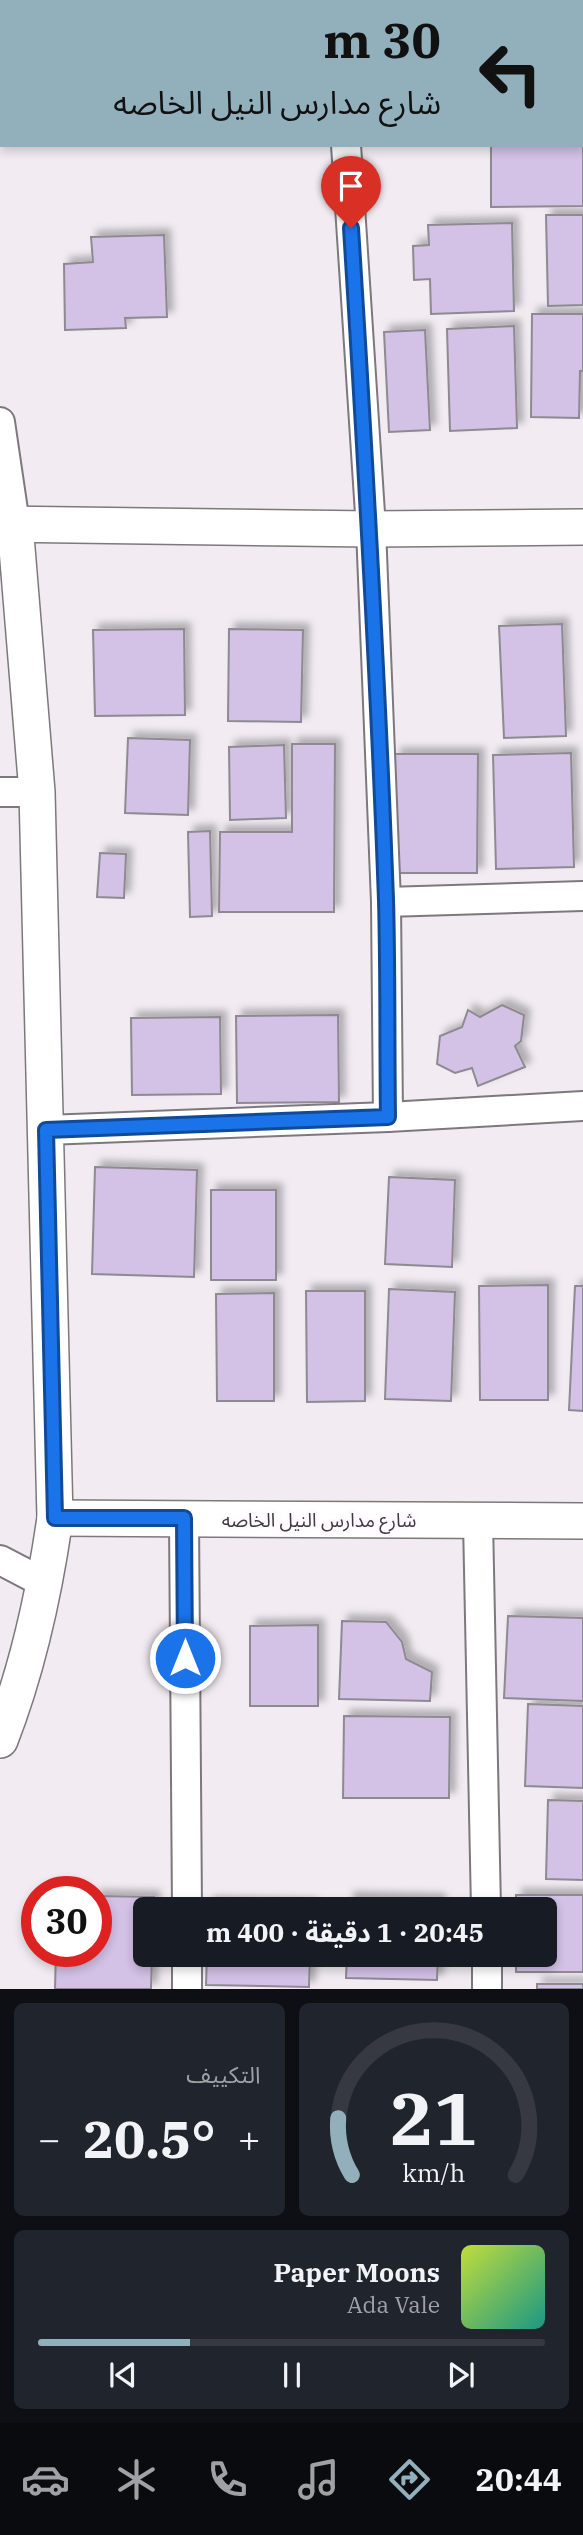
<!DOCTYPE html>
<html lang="ar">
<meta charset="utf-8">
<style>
:root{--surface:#171b24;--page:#20242c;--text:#f1f3f6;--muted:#9ea1a6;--line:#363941;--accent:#92b0bc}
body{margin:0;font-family:"IBM Plex Serif","Noto Sans Arabic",serif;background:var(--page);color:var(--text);direction:rtl;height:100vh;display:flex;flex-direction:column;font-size:26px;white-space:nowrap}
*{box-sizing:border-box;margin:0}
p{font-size:23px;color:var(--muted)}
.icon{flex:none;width:38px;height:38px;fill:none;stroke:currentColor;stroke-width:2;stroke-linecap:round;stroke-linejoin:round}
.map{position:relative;height:1989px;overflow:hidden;direction:ltr}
.panel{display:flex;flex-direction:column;gap:14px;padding:14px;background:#0d0f14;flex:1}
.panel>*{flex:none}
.top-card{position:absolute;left:0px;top:0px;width:584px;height:147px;box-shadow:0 4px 10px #0003;direction:rtl;background:#92b0bc;color:#111;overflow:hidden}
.speed{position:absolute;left:21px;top:1876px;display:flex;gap:14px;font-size:35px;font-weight:700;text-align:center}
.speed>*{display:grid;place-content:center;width:91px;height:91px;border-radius:50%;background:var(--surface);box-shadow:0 4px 10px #0003;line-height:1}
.speed .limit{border:10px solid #d22;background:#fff;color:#111}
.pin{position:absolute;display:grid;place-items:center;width:60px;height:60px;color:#fff;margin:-72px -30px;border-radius:50% 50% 50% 0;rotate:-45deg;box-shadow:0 0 7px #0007}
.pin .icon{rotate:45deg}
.me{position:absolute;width:77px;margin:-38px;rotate:0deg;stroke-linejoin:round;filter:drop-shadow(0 0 5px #0008)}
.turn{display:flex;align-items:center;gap:24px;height:147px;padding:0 28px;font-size:32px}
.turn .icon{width:91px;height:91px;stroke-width:2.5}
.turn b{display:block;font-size:49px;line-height:60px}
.big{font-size:52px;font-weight:700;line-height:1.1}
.panel .card{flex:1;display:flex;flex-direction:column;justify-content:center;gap:10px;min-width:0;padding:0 24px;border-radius:10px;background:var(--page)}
.panel .dial{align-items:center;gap:0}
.dial svg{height:182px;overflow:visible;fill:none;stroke:var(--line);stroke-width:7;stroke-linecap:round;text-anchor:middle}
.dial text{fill:var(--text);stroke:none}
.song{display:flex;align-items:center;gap:21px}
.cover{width:84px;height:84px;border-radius:10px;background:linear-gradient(135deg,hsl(70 70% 55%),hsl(170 70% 35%))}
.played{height:7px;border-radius:4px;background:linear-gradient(90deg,var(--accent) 30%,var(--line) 30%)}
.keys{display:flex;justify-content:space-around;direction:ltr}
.heat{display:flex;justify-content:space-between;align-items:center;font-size:38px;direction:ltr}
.panel .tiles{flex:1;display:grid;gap:14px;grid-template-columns:1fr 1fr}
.card:last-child{grid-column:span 2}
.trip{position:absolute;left:133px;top:1897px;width:424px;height:70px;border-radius:10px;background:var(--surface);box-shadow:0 4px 10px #0003;font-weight:700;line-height:70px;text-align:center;direction:rtl}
.dock{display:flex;height:112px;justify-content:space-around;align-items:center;background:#090b0e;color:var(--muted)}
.dock .icon{width:49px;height:49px}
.dock .active{color:var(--accent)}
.dock b{font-size:32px;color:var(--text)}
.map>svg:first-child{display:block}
.building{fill:#d3c1e6;stroke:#8d8a91;stroke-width:2;filter:url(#shadow)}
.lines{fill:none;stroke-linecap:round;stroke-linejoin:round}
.minor-casing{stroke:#7d787d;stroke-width:32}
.tertiary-casing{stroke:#7d787d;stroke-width:38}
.minor{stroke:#fff;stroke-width:28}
.tertiary{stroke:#fff;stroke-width:35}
.route-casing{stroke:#114b97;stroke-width:18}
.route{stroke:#1a73e8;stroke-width:12}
.labels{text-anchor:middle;stroke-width:6;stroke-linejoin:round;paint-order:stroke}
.street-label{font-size:19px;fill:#3e3b3d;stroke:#fffaff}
</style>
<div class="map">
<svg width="583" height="1989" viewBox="0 0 583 1989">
<defs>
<filter id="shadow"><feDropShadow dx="6" dy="-6" stdDeviation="3.5" flood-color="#0004"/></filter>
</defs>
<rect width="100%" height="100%" fill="#f2ecf2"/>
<g class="building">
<polygon points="482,0 573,0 573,1 482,2"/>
<polygon points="583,119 583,206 491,207 491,145 583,145"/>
<polygon points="546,215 583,215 583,305 548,306"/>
<polygon points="512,223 514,311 431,314 430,279 414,280 413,246 429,245 428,225"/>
<polygon points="164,235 167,317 125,318 126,328 65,330 64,264 93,262 91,237"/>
<polygon points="532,314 583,314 583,371 580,371 579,418 531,417"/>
<polygon points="514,326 517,428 450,431 447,329"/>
<polygon points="425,330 430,430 389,432 384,332"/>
<polygon points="562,624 566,736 504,738 499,626"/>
<polygon points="184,629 185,715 95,716 93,630"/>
<polygon points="229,629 303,630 301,722 228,721"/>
<polygon points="128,738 190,740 188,815 125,813"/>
<polygon points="292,744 335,744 334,912 219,912 220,832 292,832"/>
<polygon points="284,745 286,818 230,820 229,747"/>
<polygon points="571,753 574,867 496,869 493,755"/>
<polygon points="395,754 478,754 477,873 394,873"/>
<polygon points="210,831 212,916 190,917 188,832"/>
<polygon points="100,853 126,854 124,898 97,897"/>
<polygon points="502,1005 524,1015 521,1041 515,1046 525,1067 478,1086 472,1068 455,1073 437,1064 440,1036 462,1027 468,1010 480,1017"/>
<polygon points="338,1015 339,1102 237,1103 236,1016"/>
<polygon points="220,1017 221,1094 132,1095 131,1018"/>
<polygon points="95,1167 197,1170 194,1277 92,1274"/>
<polygon points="389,1177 455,1180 452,1267 385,1264"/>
<rect x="211" y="1190" width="65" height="90"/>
<polygon points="548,1285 548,1400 480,1400 479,1286"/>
<polygon points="575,1286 583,1286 583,1411 569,1410"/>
<polygon points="389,1289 455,1292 451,1401 385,1399"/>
<polygon points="306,1291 365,1291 365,1401 307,1402"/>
<polygon points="274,1293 274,1401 217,1401 216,1294"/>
<polygon points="508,1616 583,1618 583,1701 504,1698"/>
<polygon points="342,1621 386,1622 402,1642 406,1659 432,1672 430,1701 339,1699"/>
<polygon points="318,1625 318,1706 250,1706 250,1626"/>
<polygon points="528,1704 583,1706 583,1788 525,1786"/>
<polygon points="344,1716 450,1717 449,1798 343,1798"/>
<polygon points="548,1800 583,1801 583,1880 546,1879"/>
<polygon points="516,1895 583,1895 583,1972 516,1972 516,1955 544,1955 544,1909 516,1909"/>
<polygon points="96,1896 154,1897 153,1909 145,1909 145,1955 152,1955 151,1989 55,1989 56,1951 96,1951"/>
<polygon points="348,1898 439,1900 439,1909 348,1909"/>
<polygon points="208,1903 311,1905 311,1909 208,1909"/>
<polygon points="207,1955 310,1955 309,1987 206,1985"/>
<polygon points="347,1955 438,1955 437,1980 346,1978"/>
<rect x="537" y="1984" width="46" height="5"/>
</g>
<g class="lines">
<g class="minor-casing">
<g id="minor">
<polyline points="344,0 344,2"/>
<polyline points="0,129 2,129"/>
<polyline points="346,145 371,529 386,902 388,1117"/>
<polyline points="0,422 15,524"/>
<polyline points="0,792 37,792"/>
<polyline points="386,902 583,896"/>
<polyline points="46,1130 388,1117 583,1106"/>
<polyline points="184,1519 187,1909"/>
<polyline points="478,1521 486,1909"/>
<polyline points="0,1560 46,1584"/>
<polyline points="187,1955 187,1989"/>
<polyline points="487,1955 487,1989"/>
</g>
</g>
<g class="tertiary-casing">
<g id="tertiary">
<polyline points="0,524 371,529 583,527"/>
<polyline points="55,1518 583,1521"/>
<path d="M0,1740C28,1668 44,1595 55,1518L37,792L15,524"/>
</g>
</g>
<use href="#minor" class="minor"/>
<use href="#tertiary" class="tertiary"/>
</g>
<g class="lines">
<g class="route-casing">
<path id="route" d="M185,1658L184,1518H55L46,1130L388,1117C387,1045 388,972 386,900C378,675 365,452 351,228"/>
</g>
<use href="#route" class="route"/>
</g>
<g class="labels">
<g class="street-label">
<text x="319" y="1527">شارع مدارس النيل الخاصه</text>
</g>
</g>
</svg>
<div class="speed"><div class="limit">30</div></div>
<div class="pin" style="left:351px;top:228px;background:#d93025"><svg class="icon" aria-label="arrive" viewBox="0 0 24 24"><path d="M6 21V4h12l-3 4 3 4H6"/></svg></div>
<svg class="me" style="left:185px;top:1658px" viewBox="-20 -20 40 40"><circle r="17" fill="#1a73e8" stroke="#fff" stroke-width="3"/><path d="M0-11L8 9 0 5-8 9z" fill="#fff"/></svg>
<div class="trip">20:45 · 1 دقيقة · 400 m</div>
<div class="top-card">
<div class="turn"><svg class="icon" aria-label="left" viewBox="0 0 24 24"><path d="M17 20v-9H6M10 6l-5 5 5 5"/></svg><div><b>30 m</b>شارع مدارس النيل الخاصه</div></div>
</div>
</div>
<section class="panel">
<div class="tiles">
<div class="card dial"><svg viewBox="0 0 100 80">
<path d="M14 69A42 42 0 1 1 86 69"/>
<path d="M14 69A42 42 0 0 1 8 44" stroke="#92b0bc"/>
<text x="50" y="56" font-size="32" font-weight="700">21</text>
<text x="50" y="72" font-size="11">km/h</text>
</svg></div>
<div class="card"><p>التكييف</p>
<div class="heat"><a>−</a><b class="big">20.5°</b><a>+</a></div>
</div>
<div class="card">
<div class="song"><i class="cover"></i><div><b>Paper Moons</b><p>Ada Vale</p></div></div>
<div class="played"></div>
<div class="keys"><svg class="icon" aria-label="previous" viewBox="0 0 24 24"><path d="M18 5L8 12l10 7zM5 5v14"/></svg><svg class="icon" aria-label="pause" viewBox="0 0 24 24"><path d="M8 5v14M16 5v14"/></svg><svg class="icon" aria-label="next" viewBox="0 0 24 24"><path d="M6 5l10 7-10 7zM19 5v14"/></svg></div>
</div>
</div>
</section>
<nav class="dock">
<b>20:44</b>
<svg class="icon active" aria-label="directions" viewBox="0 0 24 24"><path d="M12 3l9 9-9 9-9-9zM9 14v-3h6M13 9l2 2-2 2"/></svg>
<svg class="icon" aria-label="music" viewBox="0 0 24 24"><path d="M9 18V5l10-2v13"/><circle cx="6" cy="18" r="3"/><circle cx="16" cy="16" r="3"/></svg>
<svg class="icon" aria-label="phone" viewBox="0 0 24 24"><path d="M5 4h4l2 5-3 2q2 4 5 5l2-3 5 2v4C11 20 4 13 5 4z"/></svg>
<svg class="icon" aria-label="climate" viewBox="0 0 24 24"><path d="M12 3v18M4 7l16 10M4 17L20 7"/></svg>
<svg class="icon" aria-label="car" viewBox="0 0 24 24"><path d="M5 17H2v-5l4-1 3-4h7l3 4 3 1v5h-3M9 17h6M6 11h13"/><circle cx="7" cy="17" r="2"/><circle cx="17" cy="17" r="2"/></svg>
</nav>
